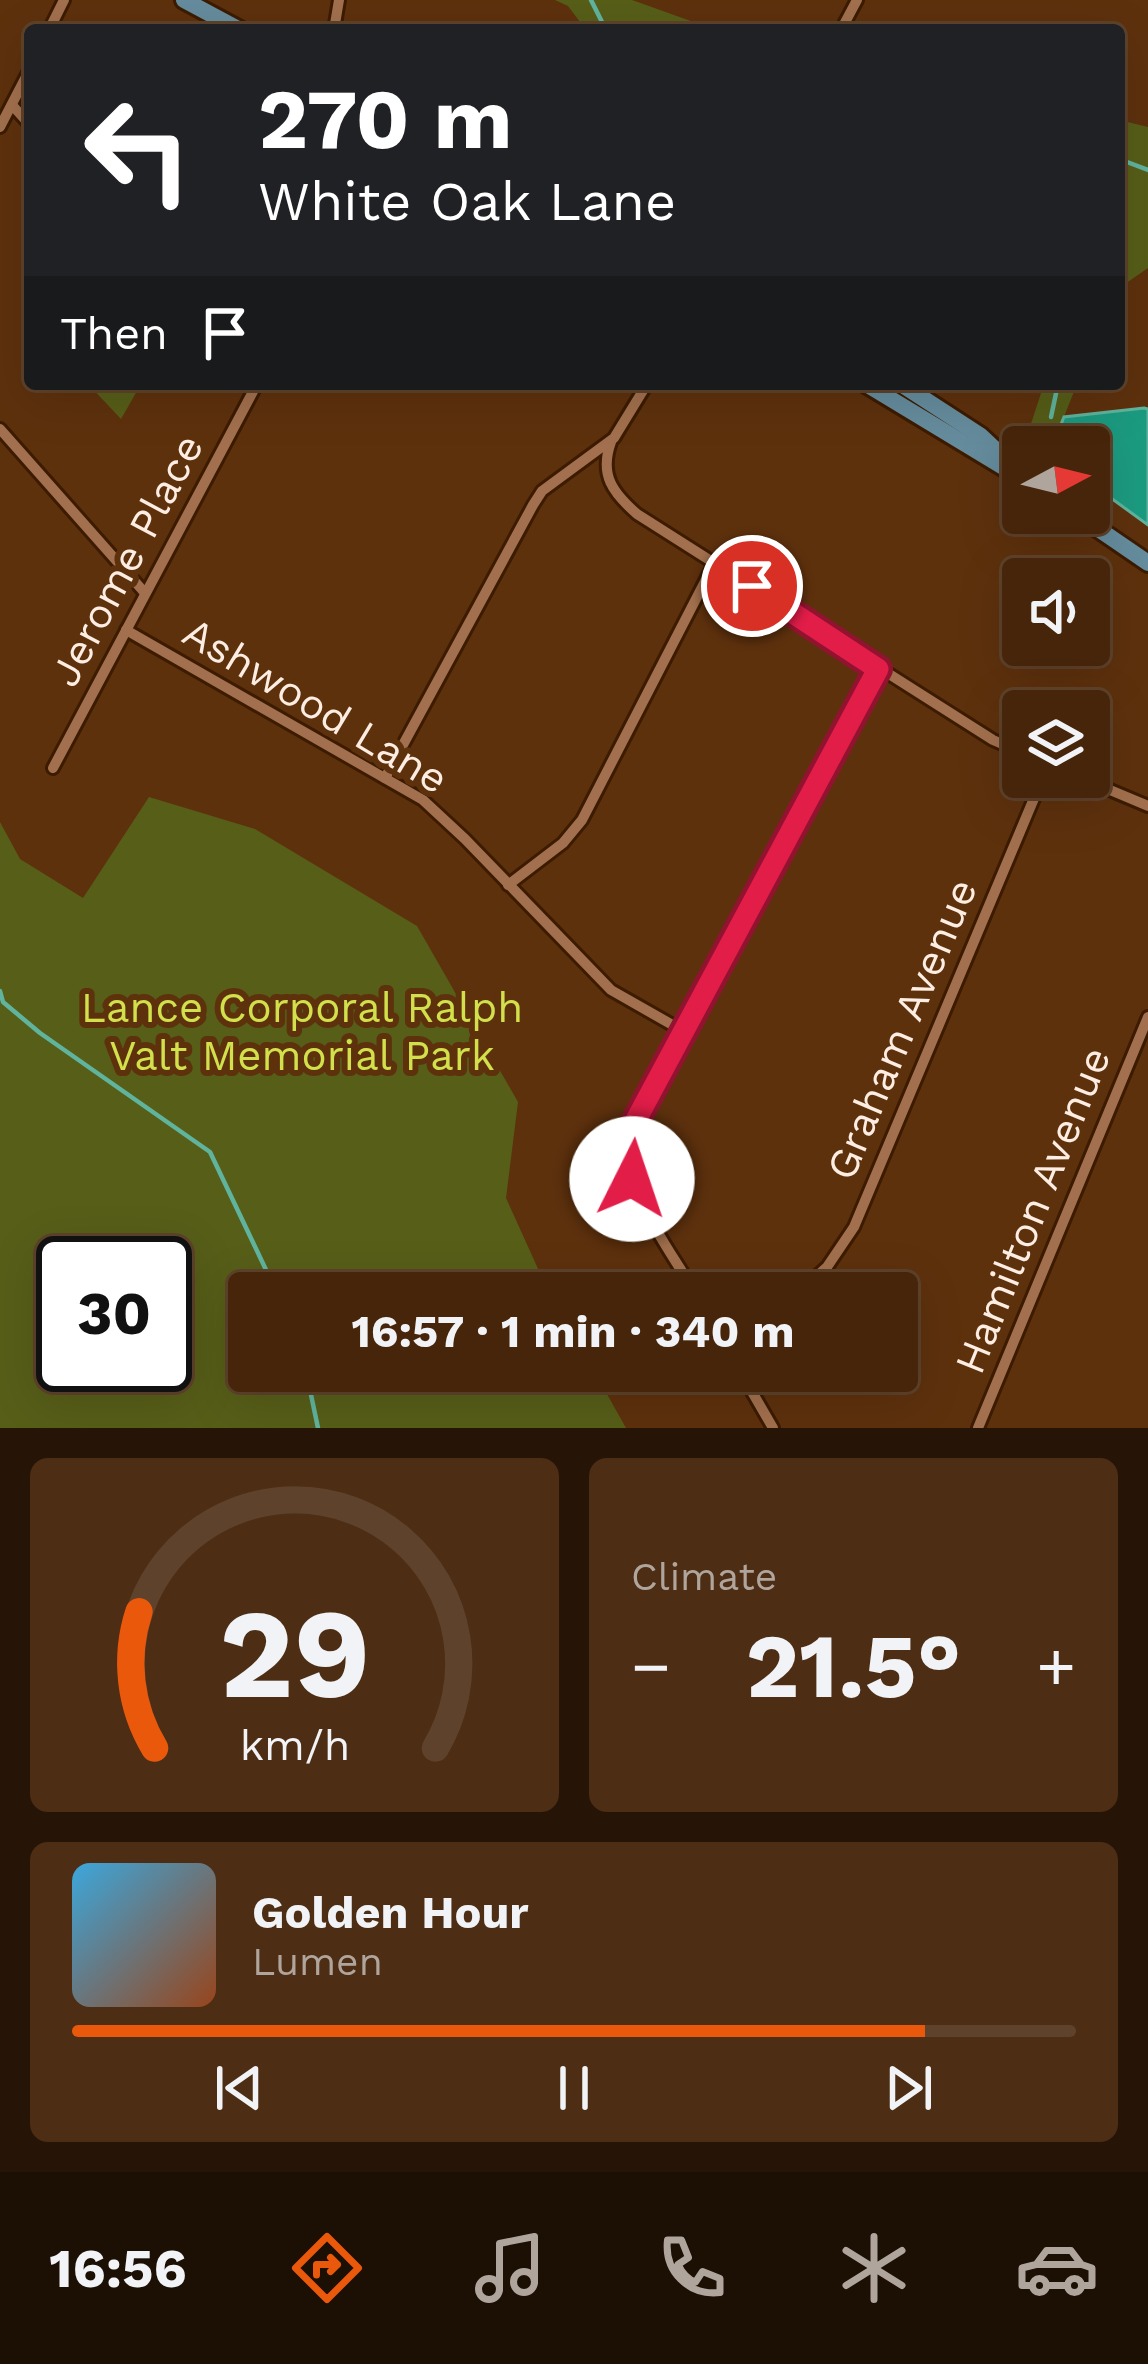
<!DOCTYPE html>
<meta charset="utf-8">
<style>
:root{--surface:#46250a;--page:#4d2d13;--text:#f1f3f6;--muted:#b0a59c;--line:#5e422b;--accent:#ea580c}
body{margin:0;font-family:"Work Sans",sans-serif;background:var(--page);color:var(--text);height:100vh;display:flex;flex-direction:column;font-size:45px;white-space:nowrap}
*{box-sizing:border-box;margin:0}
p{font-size:39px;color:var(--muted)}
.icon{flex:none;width:66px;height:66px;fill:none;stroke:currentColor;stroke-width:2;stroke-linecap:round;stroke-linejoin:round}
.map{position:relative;height:1428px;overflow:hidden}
.sheet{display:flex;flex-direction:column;gap:30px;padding:30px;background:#261406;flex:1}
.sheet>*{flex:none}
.hud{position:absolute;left:24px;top:24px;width:1101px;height:366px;border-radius:12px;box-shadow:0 12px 48px #0002,0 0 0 3px var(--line);background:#202124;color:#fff;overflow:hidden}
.needle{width:78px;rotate:83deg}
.buttons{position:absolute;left:1002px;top:426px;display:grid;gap:24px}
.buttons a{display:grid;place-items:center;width:108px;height:108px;border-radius:12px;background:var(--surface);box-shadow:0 12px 48px #0002,0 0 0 3px var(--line);font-size:60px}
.speed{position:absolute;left:36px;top:1236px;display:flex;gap:24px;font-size:60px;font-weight:700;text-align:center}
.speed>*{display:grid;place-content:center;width:156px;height:156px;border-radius:50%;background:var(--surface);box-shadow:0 12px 48px #0002,0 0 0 3px var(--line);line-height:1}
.speed .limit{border:6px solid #111;border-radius:18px;background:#fff;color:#111}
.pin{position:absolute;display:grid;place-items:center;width:102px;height:102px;color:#fff;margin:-51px;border:6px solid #fff;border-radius:50%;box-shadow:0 3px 12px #0007}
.me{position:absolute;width:132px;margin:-66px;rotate:4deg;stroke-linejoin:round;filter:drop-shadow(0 0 9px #0008)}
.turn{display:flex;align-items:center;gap:42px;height:252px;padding:0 36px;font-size:54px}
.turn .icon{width:156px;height:156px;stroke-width:2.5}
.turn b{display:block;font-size:84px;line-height:102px}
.then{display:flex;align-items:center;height:114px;padding:0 36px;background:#0003;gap:24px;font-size:45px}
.big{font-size:90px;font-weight:700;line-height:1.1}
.sheet .card{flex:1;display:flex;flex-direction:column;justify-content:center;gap:18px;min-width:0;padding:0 42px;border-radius:18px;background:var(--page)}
.sheet .dial{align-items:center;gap:0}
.dial svg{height:312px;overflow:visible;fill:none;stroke:var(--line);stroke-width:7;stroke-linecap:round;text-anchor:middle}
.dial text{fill:var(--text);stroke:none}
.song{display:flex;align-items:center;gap:36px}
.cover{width:144px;height:144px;border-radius:18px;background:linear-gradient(135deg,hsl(200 70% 55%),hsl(20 70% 35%))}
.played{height:12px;border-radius:6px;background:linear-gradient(90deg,var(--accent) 85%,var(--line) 85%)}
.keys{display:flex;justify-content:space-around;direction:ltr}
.heat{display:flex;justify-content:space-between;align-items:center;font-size:66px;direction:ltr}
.sheet .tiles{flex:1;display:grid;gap:30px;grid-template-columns:1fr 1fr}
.card:last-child{grid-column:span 2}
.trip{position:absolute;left:228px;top:1272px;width:690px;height:120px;border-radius:12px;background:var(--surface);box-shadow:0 12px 48px #0002,0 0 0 3px var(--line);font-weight:700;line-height:120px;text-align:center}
.tab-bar{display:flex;height:192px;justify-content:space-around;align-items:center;background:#1c0f04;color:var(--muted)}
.tab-bar .icon{width:84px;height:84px}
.tab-bar .current{color:var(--accent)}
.tab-bar b{font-size:54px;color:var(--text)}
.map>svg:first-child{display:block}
.green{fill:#575e18;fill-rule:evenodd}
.water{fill:#1c9b81;stroke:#60b49e;stroke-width:3}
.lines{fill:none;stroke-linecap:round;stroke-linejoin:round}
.stream{stroke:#60b49e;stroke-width:4.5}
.street-casing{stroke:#3c1b01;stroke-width:16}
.primary-casing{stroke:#3c1b01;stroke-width:22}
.street{stroke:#a2704e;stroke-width:10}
.primary{stroke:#658c9d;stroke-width:16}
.route-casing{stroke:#92132f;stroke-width:30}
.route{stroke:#e11d48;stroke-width:21}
.labels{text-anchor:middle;stroke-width:12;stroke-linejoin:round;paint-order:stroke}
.street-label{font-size:42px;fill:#feede2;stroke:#5e310d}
.park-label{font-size:42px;fill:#d1e04b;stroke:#5e310d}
</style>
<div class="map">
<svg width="1148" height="1428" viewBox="0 0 1148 1428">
<rect width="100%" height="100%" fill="#5e310d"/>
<g class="green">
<polygon points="555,0 632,0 716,30 586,30 568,6"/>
<polygon points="1119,120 1148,127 1148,268 1119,288"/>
<polygon points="88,384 141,384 121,419"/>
<polygon points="1044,384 1077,384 1052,447 1027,436"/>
<path d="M149,797L255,829L417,926L518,1102L506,1198L549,1293H249V1371H594L626,1428H0V822L20,859L83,898ZM63,1263H165V1365H63Z"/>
</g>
<polygon class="water" points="1144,408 1148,409 1148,525 1089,482 1089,447 1052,447 1064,417"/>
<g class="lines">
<g class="stream">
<polyline points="591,0 606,30"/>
<polyline points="1119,159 1148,170"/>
<polyline points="1119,183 1120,159"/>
<polyline points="1051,417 1058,384"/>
<polyline points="0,991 3,1002 40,1033 210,1152 277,1293"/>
<polyline points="306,1371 318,1428"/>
</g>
<g class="street-casing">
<g id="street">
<polyline points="49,30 64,0"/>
<polyline points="334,30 339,0"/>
<polyline points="841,30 857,0"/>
<polyline points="12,105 30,125"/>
<polyline points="0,127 30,69"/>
<polyline points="0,429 145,593"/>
<path d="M611,442C599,475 613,493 637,514L993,740L1023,753"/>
<polyline points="126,630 423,800 465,839 611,990 683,1031"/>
<polyline points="53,768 257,384"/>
<polyline points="1079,777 1148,806"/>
<polyline points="385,778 533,505 542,491 614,438 647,384"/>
<polyline points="508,885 563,843 582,820 715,562"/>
<path d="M695,1293C667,1244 621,1191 631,1132L878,669"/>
<polyline points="798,1293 827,1267 854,1227 1043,777"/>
<polyline points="740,1371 773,1428"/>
<polyline points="978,1428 1148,1017"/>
</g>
</g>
<g class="primary-casing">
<g id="primary">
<polyline points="184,0 240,30"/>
<polyline points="866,384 1023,479"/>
<polyline points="901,384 981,436 1011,464"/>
<polyline points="1075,513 1148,563"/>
</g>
</g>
<use href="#street" class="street"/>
<use href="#primary" class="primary"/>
</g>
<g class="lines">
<g class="route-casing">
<polyline id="route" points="632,1179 628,1150 636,1120 878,669 752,586"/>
</g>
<use href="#route" class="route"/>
</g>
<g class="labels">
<g class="street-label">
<text transform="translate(126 560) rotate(-62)" y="15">Jerome Place</text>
<text transform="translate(316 705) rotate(31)" y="15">Ashwood Lane</text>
<text transform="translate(901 1029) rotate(-67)" y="15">Graham Avenue</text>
<text transform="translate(1032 1210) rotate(-68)" y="15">Hamilton Avenue</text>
</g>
<g class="park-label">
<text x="302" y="1022">Lance Corporal Ralph<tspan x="302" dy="48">Valt Memorial Park</tspan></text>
</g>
</g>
</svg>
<div class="buttons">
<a><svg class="needle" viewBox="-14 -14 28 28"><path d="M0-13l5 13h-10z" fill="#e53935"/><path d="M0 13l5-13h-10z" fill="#b0a59c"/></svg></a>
<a><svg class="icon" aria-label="sound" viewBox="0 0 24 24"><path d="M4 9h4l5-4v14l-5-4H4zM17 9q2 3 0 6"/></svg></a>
<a><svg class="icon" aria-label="layers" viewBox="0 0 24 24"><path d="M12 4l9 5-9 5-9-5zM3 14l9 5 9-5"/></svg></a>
</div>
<div class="speed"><div class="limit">30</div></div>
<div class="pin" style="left:752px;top:586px;background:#d93025"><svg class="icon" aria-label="arrive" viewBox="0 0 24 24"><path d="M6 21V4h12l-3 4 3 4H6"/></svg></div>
<svg class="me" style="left:632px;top:1179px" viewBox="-20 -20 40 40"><circle r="19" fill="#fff"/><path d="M0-13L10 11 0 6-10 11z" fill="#e11d48"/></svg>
<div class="trip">16:57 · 1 min · 340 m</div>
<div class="hud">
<div class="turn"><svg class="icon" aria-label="left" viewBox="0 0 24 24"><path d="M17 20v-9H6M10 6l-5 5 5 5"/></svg><div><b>270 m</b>White Oak Lane</div></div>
<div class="then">Then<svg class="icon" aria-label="arrive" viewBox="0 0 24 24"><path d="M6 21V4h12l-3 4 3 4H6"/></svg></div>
</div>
</div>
<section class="sheet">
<div class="tiles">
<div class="card dial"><svg viewBox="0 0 100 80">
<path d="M14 69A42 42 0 1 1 86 69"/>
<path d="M14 69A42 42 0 0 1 10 34" stroke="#ea580c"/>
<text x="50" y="56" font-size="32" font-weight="700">29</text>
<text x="50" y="72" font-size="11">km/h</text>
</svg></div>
<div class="card"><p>Climate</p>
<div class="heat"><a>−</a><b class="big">21.5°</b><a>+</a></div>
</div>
<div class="card">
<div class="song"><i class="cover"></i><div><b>Golden Hour</b><p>Lumen</p></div></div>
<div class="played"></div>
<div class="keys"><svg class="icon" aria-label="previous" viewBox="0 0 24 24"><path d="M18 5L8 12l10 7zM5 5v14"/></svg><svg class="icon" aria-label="pause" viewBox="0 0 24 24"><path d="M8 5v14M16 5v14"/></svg><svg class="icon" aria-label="next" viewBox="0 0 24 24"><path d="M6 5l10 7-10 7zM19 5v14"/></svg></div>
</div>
</div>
</section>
<nav class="tab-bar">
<b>16:56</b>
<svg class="icon current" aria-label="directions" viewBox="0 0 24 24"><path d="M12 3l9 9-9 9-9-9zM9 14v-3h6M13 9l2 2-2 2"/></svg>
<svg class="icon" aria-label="music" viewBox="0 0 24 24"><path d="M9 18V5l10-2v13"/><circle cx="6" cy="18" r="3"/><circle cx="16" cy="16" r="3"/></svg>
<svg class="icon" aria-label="phone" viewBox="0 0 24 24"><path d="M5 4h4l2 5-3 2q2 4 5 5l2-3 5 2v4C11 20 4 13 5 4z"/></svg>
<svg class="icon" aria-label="climate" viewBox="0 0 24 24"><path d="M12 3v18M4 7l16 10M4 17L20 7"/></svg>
<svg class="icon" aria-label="car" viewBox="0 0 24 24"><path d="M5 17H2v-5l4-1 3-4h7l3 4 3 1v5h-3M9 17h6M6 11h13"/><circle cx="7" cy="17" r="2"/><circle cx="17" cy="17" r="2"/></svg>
</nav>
